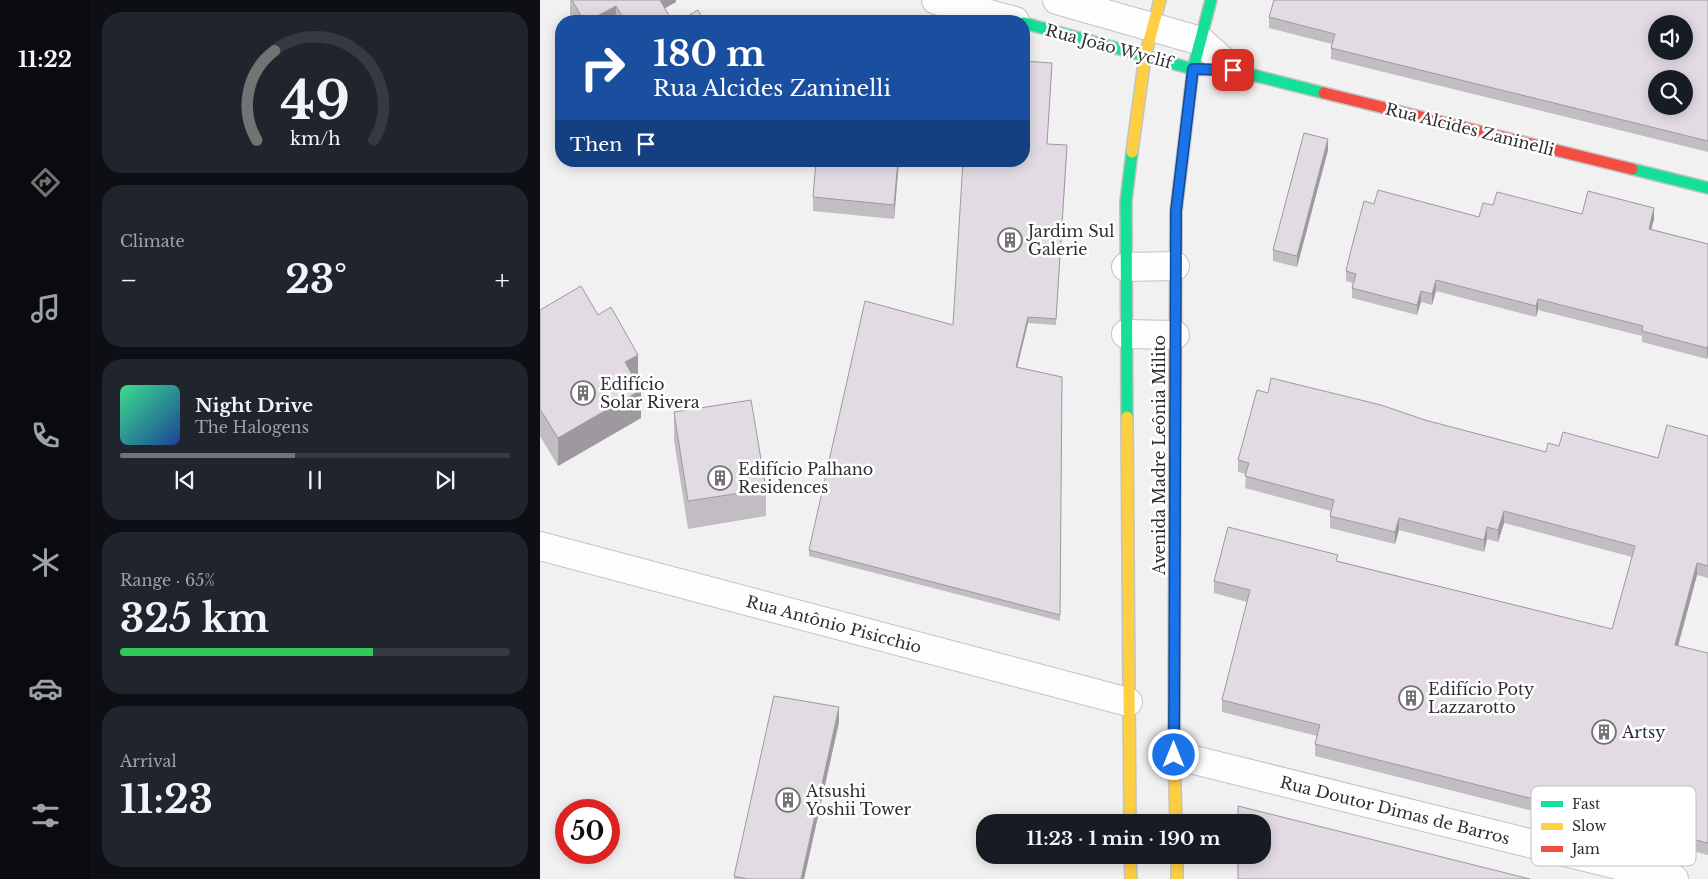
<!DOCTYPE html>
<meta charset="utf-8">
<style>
:root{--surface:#171b24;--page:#20242c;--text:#f1f3f6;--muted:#9ea1a6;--line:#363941;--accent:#727373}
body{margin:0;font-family:"Libre Baskerville",serif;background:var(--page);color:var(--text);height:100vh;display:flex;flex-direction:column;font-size:19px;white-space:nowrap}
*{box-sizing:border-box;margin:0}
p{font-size:16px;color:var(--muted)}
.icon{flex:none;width:28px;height:28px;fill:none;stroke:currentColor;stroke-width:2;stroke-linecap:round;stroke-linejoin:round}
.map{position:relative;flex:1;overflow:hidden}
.side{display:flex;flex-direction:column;gap:12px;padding:12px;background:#0d0f14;width:450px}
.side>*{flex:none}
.guide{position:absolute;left:15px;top:15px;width:475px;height:152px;border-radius:20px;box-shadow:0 2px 12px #0003;background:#1a4fa0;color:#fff;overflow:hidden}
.fabs{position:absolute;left:1108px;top:15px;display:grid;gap:10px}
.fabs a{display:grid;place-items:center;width:45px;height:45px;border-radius:50%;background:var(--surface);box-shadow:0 2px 12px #0003;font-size:25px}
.speed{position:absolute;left:15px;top:799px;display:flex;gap:10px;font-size:25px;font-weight:700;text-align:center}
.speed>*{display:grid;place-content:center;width:65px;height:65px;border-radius:50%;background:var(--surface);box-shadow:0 2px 12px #0003;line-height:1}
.speed .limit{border:8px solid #d22;background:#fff;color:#111}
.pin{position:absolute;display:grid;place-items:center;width:42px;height:42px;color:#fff;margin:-21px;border-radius:10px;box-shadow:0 2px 8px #0006}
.me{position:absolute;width:55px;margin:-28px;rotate:0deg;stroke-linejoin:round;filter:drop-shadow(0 0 4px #0008)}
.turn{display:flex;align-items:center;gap:18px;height:105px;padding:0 15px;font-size:22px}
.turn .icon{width:65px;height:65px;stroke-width:2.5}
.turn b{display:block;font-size:35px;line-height:42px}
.then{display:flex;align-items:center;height:48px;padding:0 15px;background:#0003;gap:10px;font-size:19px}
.big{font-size:38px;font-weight:700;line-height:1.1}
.side .widget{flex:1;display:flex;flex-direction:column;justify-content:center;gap:8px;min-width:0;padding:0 18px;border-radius:20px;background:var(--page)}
.side .dial{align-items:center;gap:0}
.dial svg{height:130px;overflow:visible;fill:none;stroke:var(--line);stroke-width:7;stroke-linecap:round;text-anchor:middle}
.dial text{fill:var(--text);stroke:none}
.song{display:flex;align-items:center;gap:15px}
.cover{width:60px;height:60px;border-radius:8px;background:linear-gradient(135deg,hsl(150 70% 55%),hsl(220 70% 35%))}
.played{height:5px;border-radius:2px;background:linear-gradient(90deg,var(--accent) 45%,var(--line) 45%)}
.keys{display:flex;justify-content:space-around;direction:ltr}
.heat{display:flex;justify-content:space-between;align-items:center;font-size:28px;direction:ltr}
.charge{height:8px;border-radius:4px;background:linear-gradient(90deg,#34c759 65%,var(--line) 0)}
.trip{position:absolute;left:436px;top:814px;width:295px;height:50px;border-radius:20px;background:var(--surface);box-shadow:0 2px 12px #0003;font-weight:700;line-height:50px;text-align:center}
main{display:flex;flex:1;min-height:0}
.tabs{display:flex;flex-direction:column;width:90px;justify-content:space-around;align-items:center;background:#090b0e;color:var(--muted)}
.tabs .icon{width:35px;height:35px}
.tabs .active{color:var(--accent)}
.tabs b{font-size:22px;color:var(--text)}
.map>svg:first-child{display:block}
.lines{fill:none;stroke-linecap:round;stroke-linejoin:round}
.street-casing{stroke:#c3c3c4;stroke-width:30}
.fast-casing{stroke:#c3c3c4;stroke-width:14}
.slow-casing{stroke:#c3c3c4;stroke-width:14}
.jam-casing{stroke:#c3c3c4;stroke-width:14}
.street{stroke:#fdfdfd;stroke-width:28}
.fast{stroke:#16e098;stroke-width:11}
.slow{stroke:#ffcf43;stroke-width:11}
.jam{stroke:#f24e42;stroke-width:11}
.wall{fill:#c2bcc3}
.shaded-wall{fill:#9e999f}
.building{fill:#e2dbe3;stroke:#9e999f;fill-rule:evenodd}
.route-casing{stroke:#114b97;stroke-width:12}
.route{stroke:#1a73e8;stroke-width:9}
.labels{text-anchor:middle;stroke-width:5;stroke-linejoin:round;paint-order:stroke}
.street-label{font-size:16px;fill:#2e2f2f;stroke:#fff}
.poi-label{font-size:16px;fill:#2e2f2f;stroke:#fff;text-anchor:start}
.key{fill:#fff;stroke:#c0c1c1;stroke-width:1}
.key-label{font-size:14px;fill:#2e2f2f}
</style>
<main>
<nav class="tabs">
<b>11:22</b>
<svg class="icon active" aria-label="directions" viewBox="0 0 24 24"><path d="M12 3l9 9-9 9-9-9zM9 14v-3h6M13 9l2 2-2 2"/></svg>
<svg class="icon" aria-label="music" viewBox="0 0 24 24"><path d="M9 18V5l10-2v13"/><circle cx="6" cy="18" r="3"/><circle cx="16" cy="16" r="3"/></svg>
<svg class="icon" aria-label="phone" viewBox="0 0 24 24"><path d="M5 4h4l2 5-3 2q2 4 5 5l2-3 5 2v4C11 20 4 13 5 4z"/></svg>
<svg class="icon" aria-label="climate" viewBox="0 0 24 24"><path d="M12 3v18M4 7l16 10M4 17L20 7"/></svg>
<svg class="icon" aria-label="car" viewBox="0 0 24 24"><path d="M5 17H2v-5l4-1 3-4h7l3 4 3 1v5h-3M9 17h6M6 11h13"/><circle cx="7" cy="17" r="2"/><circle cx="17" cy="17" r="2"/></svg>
<svg class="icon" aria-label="filters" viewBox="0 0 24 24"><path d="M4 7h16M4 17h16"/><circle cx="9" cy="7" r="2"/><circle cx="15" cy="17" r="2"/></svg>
</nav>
<section class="side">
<div class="widget dial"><svg viewBox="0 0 100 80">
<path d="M14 69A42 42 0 1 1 86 69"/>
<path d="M14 69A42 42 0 0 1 25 14" stroke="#727373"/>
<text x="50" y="56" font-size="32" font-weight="700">49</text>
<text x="50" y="72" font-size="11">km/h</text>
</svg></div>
<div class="widget"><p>Climate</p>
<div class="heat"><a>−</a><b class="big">23°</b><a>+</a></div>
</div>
<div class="widget">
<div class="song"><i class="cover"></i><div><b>Night Drive</b><p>The Halogens</p></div></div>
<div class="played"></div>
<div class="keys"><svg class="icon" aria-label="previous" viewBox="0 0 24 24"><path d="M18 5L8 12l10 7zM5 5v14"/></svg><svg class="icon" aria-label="pause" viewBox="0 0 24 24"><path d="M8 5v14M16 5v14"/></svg><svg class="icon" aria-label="next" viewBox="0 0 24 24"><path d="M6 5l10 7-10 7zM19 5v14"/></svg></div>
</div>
<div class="widget"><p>Range · 65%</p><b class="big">325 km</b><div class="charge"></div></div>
<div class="widget"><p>Arrival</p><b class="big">11:23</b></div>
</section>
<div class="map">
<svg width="1168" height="879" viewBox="0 0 1168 879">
<rect width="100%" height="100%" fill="#f1f1f2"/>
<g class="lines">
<g class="street-casing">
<g id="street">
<polyline points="396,0 475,21"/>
<polyline points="517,0 661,41 693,70"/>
<polyline points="586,267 635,266"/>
<polyline points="586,334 635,335"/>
<polyline points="0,546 588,702"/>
<polyline points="634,755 1134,879"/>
</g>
</g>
<g class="fast-casing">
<g id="fast">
<polyline points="484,23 653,69 693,70 784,93"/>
<polyline points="1092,169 1168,188"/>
<polyline points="587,417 586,201 592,152"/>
<polyline points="635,432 636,211 653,69 671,0"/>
</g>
</g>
<g class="slow-casing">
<g id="slow">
<polyline points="592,152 605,56 620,0"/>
<polyline points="587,417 590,822"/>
<polyline points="635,432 634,755 636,822"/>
<polyline points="590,855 591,879"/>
<polyline points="637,855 637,879"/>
</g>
</g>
<g class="jam-casing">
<polyline id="jam" points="784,93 1092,169"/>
</g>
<use href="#street" class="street"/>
<use href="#fast" class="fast"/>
<use href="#slow" class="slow"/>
<use href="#jam" class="jam"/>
</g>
<g class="wall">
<polygon points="30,0 136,0 136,2 125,8 132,21 30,21"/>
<polygon points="1168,0 1168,152 791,59 791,48 792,44 729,28 729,17"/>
<polygon points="512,68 507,144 527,151 516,325 488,323 477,367 522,377 520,621 269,556 269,550 413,325"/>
<polygon points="788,150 757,267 733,261 733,250"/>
<polygon points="359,161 354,219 273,211 273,197"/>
<polygon points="834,204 939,217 953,205 1042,214 1114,219 1111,229 1168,244 1168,355 1167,359 1102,342 1102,336 998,310 996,317 896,291 892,305 881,302 877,315 812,298 812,288 813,283 806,281 806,271"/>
<polygon points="0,310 58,315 98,382 96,383 101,418 18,466 0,436"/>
<polygon points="728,393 885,420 1006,452 1019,446 1118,458 1168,436 1168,578 1157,575 1138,646 1168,653 1168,855 775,756 775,744 777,736 682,712 682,700 707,602 674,593 674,581 798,561 1072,629 1092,557 964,523 958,542 947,539 944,552 859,530 855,544 790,528 790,516 791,511 705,488 706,474 698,472 698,460"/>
<polygon points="134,412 226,489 226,516 148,529 134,440"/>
<polygon points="299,722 264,879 194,879 194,876"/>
</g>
<g class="shaded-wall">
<polygon points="113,0 136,0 136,2 113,15"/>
<polygon points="76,6 76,21 48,21"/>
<polygon points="788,139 788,150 757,267 757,256"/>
<polygon points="358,161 359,161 354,219 354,205"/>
<polygon points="1114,208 1114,219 1109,239 1109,229"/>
<polygon points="896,280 896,291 892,305 892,294"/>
<polygon points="881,291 881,302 877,315 877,305"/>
<polygon points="998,299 998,310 996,317 996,306"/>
<polygon points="488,317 488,323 476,372 476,367"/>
<polygon points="1168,345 1168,355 1167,359 1167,348"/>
<polygon points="98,355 98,382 85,390 85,362"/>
<polygon points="101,390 101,418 18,466 18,438"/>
<polygon points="964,511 964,523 958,542 958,530"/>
<polygon points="859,518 859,530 855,544 855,532"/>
<polygon points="947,527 947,539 944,552 944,540"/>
<polygon points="1157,563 1157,575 1135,657 1135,645"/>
<polygon points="299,707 299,722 264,879 261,879"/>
</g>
<g class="building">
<polygon points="32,0 120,0 132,21 85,21 76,6 48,21 44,21"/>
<path d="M734,0H1168V141L791,48L795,34L729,17ZM1116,24H1144V51H1116ZM1116,79H1144V106H1116Z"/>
<polygon points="158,10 164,21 139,21"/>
<polygon points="484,61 512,63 507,144 527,145 516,319 488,317 476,367 522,377 520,615 269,550 325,301 413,325 423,161 484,161"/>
<polygon points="764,133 788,139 757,256 733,250"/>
<polygon points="276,161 358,161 354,205 273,197"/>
<polygon points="838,190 939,217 943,203 953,205 957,192 1042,214 1048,191 1114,208 1109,229 1168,244 1168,345 1167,348 1102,331 1103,326 998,299 996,306 896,280 892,294 881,291 877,305 812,288 816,274 806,271 811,250 824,201 834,204"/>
<polygon points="41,286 58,315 71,307 98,355 85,362 101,390 18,438 0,409 0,310"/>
<polygon points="731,378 841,405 885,420 1006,452 1008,443 1019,446 1023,432 1118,458 1127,425 1168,436 1168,566 1157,563 1135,645 1168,653 1168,843 775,744 780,725 682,700 710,590 674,581 688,527 798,555 796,561 1072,629 1095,546 964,511 958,530 947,527 944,540 859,518 855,532 790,516 794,500 705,476 709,463 698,460 717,390 728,393"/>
<polygon points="211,400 226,489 148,501 134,412"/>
<polygon points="234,696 299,707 261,879 207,879 194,876"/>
<polygon points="698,806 990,879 698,879 698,855 722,855 722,822 698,822"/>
</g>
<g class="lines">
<g class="route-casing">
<polyline id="route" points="634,755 636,211 653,69 693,70"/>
</g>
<use href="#route" class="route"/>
</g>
<defs>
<g id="building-ring" transform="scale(1.25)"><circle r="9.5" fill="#fff" stroke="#727373" stroke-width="1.5"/><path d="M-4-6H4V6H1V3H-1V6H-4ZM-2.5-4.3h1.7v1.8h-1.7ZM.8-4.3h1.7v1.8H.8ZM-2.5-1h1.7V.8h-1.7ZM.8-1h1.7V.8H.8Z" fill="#727373"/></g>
</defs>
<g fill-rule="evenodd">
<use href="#building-ring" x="470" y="240"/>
<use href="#building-ring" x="43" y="393"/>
<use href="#building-ring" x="180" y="478"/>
<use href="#building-ring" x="871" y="698"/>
<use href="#building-ring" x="1064" y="732"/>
<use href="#building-ring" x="248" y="800"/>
</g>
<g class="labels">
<g class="street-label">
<text transform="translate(569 46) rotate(15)" y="6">Rua João Wyclif</text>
<text transform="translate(930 129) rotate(14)" y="6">Rua Alcides Zaninelli</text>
<text transform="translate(619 455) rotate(-90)" y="6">Avenida Madre Leônia Milito</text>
<text transform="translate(294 624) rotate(15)" y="6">Rua Antônio Pisicchio</text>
<text transform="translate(855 810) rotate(14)" y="6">Rua Doutor Dimas de Barros</text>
</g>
<g class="poi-label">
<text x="488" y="237">Jardim Sul<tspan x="488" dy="18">Galerie</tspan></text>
<text x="60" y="390">Edifício<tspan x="60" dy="18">Solar Rivera</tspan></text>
<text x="198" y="475">Edifício Palhano<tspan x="198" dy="18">Residences</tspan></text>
<text x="888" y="695">Edifício Poty<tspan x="888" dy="18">Lazzarotto</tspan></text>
<text x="1082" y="738">Artsy</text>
<text x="266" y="797">Atsushi<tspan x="266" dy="18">Yoshii Tower</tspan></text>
</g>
</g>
<rect x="991" y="786" width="165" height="80" rx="8" class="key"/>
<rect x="1001" y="801" width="22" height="6" fill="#16e098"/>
<rect x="1001" y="823" width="22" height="7" fill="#ffcf43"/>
<rect x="1001" y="846" width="22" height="6" fill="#f24e42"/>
<g class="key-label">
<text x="1032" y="809">Fast</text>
<text x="1032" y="831">Slow</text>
<text x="1032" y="854">Jam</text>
</g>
</svg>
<div class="fabs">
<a><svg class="icon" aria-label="sound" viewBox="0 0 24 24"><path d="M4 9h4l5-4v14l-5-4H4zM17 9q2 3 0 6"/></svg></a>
<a><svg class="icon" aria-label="search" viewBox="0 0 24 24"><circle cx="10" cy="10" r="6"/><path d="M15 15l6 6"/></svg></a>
</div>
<div class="speed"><div class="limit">50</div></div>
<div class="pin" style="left:693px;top:70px;background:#d93025"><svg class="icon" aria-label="arrive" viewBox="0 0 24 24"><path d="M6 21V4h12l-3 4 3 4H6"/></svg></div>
<svg class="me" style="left:634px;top:755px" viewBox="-20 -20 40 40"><circle r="17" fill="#1a73e8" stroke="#fff" stroke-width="3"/><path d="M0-11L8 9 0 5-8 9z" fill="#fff"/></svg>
<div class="trip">11:23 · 1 min · 190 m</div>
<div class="guide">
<div class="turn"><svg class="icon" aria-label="right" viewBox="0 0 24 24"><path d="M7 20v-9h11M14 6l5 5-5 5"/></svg><div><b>180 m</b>Rua Alcides Zaninelli</div></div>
<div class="then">Then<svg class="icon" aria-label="arrive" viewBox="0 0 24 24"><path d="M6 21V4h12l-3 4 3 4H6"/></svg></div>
</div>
</div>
</main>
